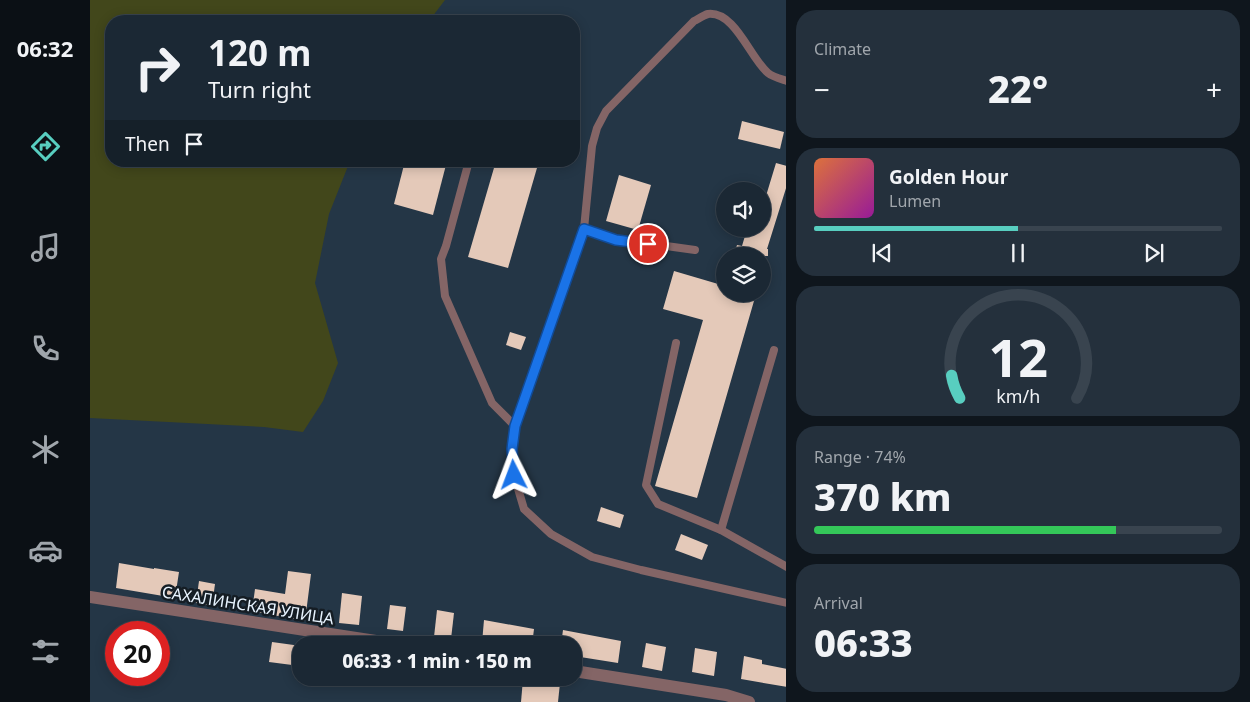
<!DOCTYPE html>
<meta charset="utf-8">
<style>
:root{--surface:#1b2834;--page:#24303c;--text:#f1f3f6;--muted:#a0a6ac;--line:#39444f;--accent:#58cec0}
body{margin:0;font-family:"Noto Sans",sans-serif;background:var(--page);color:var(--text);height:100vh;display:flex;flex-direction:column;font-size:19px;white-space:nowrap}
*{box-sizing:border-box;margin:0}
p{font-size:16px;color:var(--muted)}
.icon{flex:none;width:28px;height:28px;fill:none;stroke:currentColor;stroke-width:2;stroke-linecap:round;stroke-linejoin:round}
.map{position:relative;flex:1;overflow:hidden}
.drawer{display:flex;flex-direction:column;gap:10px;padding:10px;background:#0f161d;width:464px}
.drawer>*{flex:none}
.banner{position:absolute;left:15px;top:15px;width:475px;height:152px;border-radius:20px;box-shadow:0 2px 12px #0003,0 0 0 1px var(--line);background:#1b2834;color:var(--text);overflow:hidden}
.controls{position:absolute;left:626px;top:182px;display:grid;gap:10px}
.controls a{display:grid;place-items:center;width:55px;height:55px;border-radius:50%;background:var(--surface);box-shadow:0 2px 12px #0003,0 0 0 1px var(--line);font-size:25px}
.speed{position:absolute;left:15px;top:621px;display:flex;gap:10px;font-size:25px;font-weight:700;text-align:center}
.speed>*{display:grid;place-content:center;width:65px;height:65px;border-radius:50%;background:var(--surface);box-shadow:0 2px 12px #0003,0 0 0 1px var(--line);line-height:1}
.speed .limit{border:8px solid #d22;background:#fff;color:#111}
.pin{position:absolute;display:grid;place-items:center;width:42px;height:42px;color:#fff;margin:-21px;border:2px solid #fff;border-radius:50%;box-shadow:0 1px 5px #0007}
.me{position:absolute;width:55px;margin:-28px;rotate:357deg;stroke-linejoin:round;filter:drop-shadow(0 0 4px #0008)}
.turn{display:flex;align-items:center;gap:18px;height:105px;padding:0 20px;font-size:22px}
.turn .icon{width:65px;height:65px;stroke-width:2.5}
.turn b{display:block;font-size:35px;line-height:42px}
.then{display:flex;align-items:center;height:48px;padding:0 20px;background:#0003;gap:10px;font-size:19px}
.big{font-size:38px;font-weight:800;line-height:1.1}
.drawer .card{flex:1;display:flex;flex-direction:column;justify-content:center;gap:8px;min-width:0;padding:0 18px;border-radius:20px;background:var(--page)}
.drawer .dial{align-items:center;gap:0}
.dial svg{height:130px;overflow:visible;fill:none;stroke:var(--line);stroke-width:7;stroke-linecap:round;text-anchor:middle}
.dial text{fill:var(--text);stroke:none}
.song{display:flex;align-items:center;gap:15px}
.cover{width:60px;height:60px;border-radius:8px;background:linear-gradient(135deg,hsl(20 70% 55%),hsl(300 70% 35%))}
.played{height:5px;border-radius:2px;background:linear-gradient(90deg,var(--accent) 50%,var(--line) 50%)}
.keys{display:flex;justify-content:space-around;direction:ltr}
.heat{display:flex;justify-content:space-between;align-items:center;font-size:28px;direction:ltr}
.charge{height:8px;border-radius:4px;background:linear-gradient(90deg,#34c759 74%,var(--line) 0)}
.trip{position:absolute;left:202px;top:636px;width:290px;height:50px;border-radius:20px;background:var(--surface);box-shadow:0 2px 12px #0003,0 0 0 1px var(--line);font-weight:800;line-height:50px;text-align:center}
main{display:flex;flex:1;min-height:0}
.menu{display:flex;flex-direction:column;width:90px;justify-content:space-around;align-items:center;background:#0b1015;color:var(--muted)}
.menu .icon{width:35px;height:35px}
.menu .active{color:var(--accent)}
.menu b{font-size:22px;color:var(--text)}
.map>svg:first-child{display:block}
.green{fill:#42471b}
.building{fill:#e4c9b9}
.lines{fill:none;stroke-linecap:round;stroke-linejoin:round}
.service{stroke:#846566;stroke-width:8}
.minor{stroke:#846566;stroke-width:12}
.route-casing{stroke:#114b97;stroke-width:12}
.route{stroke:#1a73e8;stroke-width:9}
.labels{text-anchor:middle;stroke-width:5;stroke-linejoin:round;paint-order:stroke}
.street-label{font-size:16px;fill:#e8f4ff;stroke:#151d24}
</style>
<main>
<nav class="menu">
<b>06:32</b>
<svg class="icon active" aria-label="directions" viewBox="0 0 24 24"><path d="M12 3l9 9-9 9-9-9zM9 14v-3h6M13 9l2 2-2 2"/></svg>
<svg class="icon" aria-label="music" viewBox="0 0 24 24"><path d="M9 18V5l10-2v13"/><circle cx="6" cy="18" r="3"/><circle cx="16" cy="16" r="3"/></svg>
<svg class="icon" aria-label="phone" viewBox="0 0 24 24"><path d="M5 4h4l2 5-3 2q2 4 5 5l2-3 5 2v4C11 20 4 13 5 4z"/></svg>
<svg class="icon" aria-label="climate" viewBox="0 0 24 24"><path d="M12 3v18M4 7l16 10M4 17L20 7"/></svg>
<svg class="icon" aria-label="car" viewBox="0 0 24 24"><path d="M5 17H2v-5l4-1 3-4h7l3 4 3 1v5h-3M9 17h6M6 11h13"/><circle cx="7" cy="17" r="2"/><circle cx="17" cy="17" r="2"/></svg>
<svg class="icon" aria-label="filters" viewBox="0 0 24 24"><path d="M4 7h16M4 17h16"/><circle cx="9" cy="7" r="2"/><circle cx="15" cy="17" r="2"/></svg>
</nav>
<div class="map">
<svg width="697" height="702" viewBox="0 0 697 702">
<rect width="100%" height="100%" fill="#243646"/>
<polygon class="green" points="0,0 355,0 339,21 21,21 21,161 260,161 239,214 225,283 248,363 233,401 213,432 174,427 0,418"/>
<g class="building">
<polygon points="652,121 694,132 690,149 648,139"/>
<polygon points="315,161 357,161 343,215 304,204"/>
<polygon points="406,161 449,161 418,268 378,257"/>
<polygon points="686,163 697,166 697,185 677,249 678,249 678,256 644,256 647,245 652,246 657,229 672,229 672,209"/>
<polygon points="529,175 561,185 548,230 516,221"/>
<polygon points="584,271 635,286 635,294 666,294 607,498 565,486 613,320 573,309"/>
<polygon points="420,332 436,337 431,350 416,345"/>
<polygon points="511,507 534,515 530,528 507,521"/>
<polygon points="591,534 618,545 612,560 585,550"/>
<polygon points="29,563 64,569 64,568 89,572 85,598 26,588"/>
<polygon points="198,571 221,574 215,621 162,611 165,589 195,594"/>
<polygon points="109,581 125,584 122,606 106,603"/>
<polygon points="252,593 272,596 269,625 249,623"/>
<polygon points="300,605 316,607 313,631 297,629"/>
<polygon points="347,610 364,613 361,639 344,637"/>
<polygon points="394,620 444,629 442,645 402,645 392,643"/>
<polygon points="473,630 531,641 528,663 484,656 484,645 471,645"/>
<polygon points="182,642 211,646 210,666 179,662"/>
<polygon points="556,643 576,647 572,671 552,667"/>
<polygon points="605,648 627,652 624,676 602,672"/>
<polygon points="654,656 672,660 672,664 697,669 697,687 651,679"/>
<polygon points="433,679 470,683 468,702 431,702"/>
</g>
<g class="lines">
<g class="service">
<polyline points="379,161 356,246 351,259 355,296 402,403 425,426 422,449 424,475 434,509 461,534 502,557 551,570 697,603"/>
<polyline points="494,229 526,239 605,250"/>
<polyline points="586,343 556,485 568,504 631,530 697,567"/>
<path d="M425,426L494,229L502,146L507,128L516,111L604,21C608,19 614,15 618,14C645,11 660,58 678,73C683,77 691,79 697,81"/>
<polyline points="631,530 684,350"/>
</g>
<g class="minor">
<polyline points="0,597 312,645"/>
<polyline points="484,671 636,695 659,702"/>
</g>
</g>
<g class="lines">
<g class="route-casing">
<polyline id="route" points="424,475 422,449 425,426 494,229 526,240 558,244"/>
</g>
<use href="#route" class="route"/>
</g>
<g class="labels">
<g class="street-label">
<text transform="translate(158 605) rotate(9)" y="6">САХАЛИНСКАЯ УЛИЦА</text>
</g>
</g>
</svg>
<div class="controls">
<a><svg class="icon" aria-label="sound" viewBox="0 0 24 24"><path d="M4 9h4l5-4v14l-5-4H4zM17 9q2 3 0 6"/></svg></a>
<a><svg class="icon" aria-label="layers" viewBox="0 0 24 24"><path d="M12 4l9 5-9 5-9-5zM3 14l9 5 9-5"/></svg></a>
</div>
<div class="speed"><div class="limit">20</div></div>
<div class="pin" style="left:558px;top:244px;background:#d93025"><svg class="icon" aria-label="arrive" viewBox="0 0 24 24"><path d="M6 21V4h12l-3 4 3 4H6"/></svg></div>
<svg class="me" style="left:424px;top:475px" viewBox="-20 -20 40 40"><path d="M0-17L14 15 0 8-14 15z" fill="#1a73e8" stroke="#fff" stroke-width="4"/></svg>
<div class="trip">06:33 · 1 min · 150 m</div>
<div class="banner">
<div class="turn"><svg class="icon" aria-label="right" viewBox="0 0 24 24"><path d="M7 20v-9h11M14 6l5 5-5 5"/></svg><div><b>120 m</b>Turn right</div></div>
<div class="then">Then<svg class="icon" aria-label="arrive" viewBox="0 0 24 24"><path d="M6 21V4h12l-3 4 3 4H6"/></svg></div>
</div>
</div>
<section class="drawer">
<div class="card"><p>Climate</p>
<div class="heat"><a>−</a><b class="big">22°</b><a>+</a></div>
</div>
<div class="card">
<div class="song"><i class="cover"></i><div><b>Golden Hour</b><p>Lumen</p></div></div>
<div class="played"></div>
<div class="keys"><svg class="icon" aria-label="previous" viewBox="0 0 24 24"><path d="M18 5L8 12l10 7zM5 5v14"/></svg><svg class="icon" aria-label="pause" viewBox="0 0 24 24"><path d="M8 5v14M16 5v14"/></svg><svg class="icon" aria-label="next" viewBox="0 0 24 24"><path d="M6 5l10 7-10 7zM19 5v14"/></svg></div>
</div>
<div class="card dial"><svg viewBox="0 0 100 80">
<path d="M14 69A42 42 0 1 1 86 69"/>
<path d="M14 69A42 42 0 0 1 9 55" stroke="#58cec0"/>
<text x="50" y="56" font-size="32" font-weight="700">12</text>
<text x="50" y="72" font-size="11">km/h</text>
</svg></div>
<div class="card"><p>Range · 74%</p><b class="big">370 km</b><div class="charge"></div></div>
<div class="card"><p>Arrival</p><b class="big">06:33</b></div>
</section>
</main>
